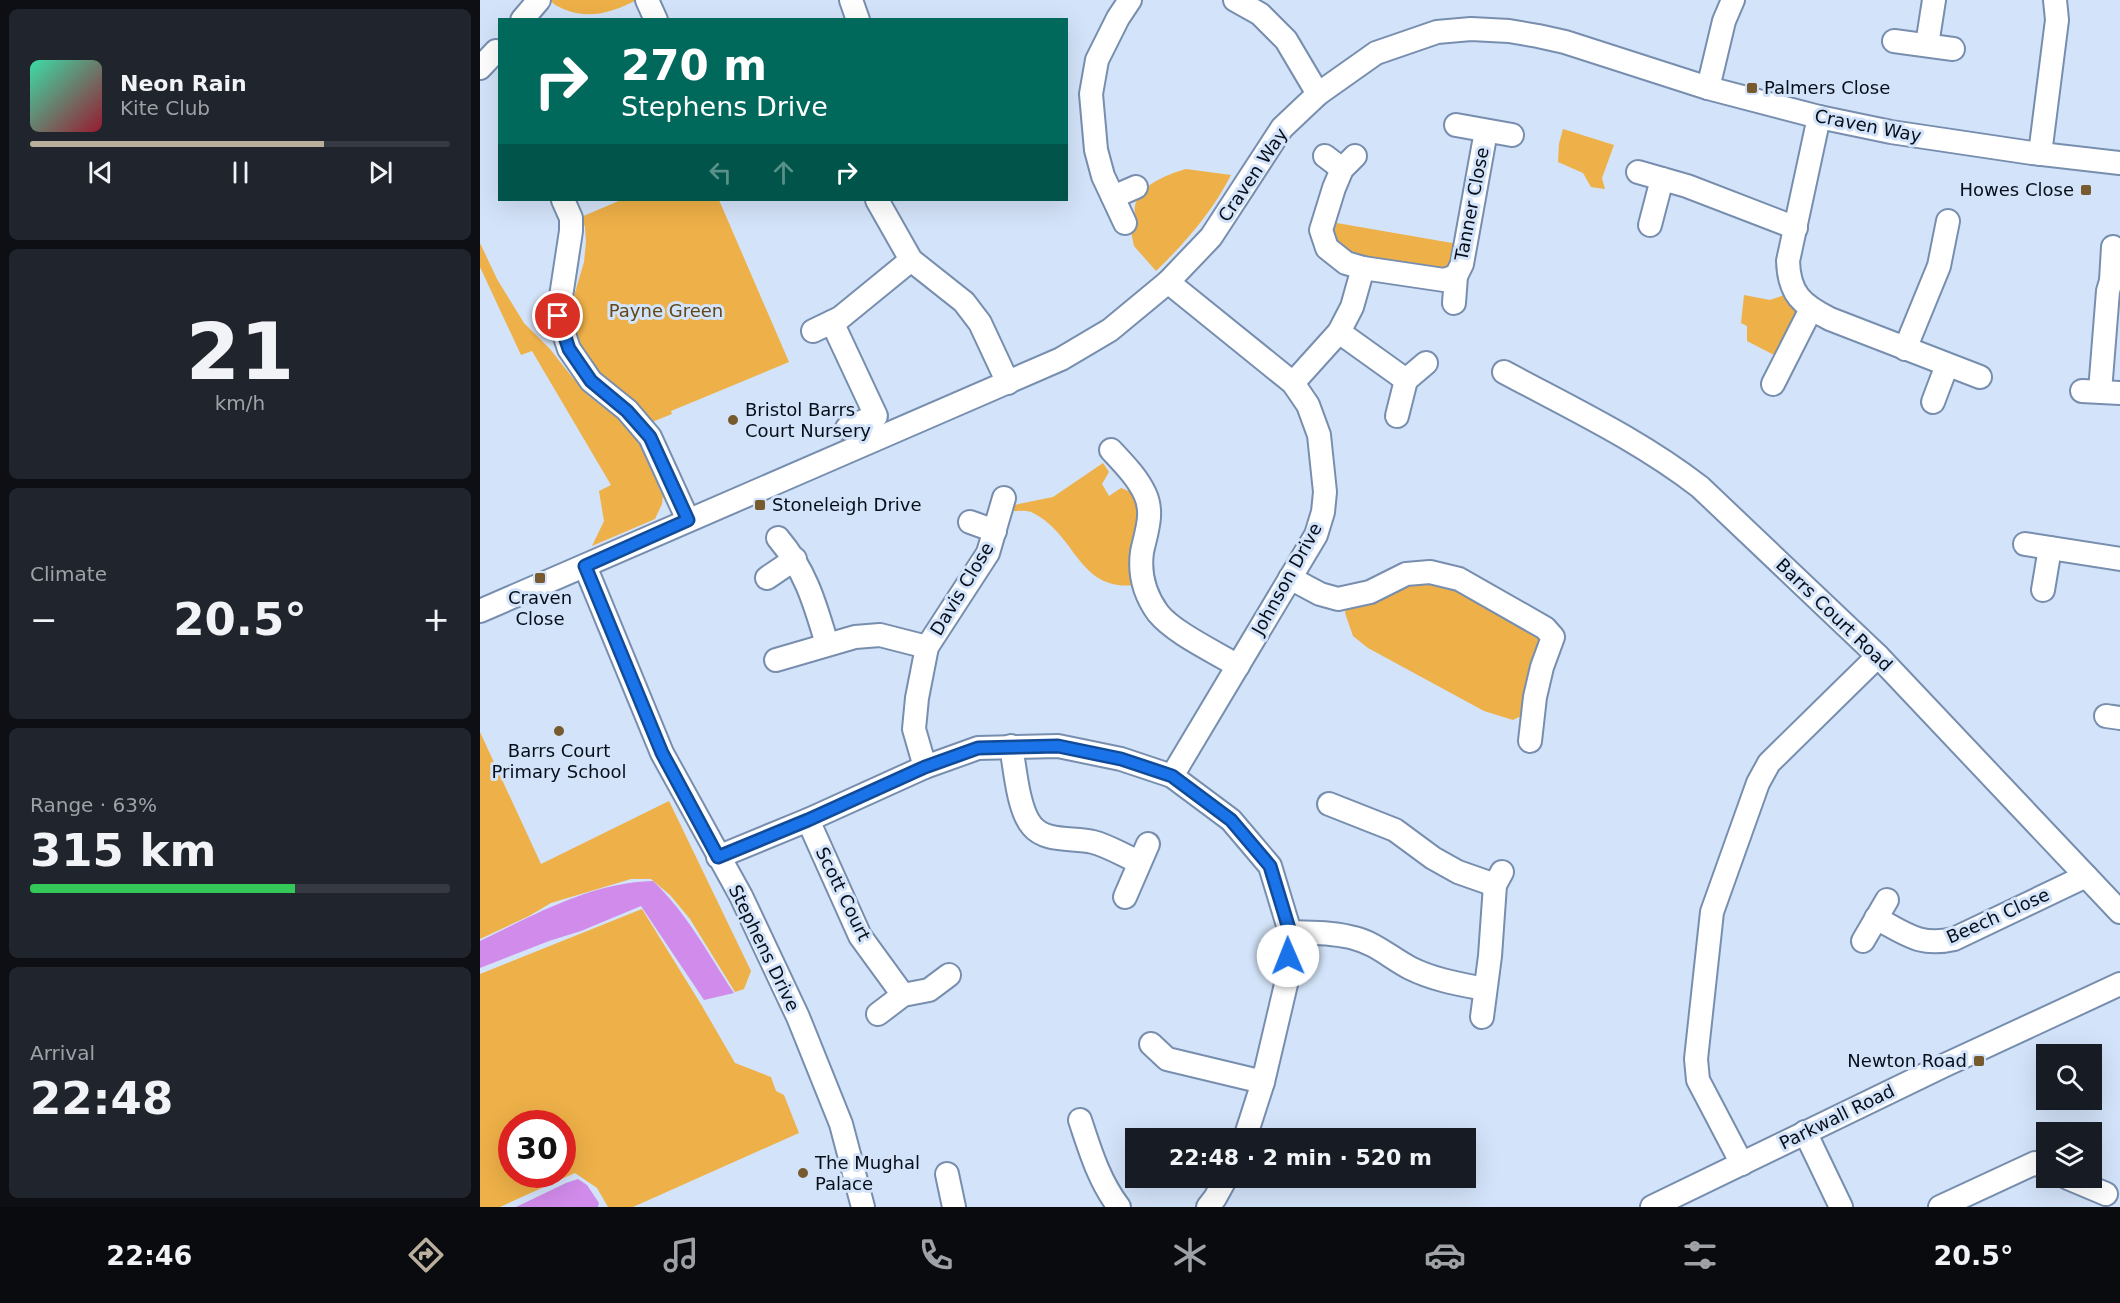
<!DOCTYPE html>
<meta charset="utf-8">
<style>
:root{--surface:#171b24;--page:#20242c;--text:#f1f3f6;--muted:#9ea1a6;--line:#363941;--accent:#baae9c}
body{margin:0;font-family:"DejaVu Sans",sans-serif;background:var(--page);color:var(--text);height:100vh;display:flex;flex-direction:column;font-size:22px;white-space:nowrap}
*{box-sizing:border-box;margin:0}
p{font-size:20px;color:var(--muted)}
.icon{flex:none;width:33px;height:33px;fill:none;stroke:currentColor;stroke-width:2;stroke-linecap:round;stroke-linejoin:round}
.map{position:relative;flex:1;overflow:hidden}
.drawer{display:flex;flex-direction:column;gap:9px;padding:9px;background:#0d0f14;width:480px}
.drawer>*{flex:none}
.top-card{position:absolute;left:18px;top:18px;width:570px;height:183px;border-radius:0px;box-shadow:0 6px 24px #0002;background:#00695c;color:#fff;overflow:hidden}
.buttons{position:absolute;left:1556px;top:1044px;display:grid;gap:12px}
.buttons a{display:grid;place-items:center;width:66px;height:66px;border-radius:0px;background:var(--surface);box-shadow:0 6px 24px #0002;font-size:30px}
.speed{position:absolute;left:18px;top:1110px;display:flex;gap:12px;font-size:30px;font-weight:700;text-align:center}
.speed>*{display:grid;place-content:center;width:78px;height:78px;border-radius:50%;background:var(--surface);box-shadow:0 6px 24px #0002;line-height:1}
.speed .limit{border:9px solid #d22;background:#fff;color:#111}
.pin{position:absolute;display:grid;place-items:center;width:51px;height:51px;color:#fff;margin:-26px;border:3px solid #fff;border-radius:50%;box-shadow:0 2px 6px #0007}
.me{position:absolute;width:66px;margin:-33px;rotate:359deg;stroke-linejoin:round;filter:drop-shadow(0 0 4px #0008)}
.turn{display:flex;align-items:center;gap:21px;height:126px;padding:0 24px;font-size:27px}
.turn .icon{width:78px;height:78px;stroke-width:2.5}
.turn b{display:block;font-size:42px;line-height:51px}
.lanes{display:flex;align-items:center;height:57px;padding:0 24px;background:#0003;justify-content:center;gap:30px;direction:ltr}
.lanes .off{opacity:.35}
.big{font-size:45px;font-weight:600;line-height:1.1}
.drawer .widget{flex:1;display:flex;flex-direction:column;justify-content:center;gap:9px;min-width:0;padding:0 21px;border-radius:9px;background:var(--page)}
.drawer .dial{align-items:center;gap:0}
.dial b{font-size:78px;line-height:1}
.song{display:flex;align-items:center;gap:18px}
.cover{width:72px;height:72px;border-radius:9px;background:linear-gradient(135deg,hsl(160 70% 55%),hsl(350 70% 35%))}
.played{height:6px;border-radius:3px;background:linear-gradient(90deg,var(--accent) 70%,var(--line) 70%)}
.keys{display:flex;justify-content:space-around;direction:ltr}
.heat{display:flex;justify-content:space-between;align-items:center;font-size:33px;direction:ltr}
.charge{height:9px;border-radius:4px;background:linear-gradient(90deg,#34c759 63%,var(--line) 0)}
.trip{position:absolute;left:645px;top:1128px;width:351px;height:60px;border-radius:0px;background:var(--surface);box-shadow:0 6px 24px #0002;font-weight:600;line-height:60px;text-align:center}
.tab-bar{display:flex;height:96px;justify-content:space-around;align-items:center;background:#090b0e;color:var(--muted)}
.tab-bar .icon{width:42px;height:42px}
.tab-bar .on{color:var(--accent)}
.tab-bar b{font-size:27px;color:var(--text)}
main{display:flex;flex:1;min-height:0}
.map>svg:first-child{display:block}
.green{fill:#eeb048;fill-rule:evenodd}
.water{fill:#d18bea}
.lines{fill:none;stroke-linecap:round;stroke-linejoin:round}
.minor-casing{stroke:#778eaf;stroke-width:26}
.minor{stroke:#fff;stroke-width:22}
.route-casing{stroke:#114b97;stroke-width:15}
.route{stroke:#1a73e8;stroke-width:10}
.poi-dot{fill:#775a2e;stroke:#d3e3f9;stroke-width:2}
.labels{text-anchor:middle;stroke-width:6;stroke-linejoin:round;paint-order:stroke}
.poi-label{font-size:18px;fill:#060e19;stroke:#d3e3f9;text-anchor:start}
.street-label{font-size:18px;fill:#060e19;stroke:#d3e3f9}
.park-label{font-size:18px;fill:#624718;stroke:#d3e3f9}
</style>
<main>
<section class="drawer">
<div class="widget">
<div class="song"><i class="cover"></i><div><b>Neon Rain</b><p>Kite Club</p></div></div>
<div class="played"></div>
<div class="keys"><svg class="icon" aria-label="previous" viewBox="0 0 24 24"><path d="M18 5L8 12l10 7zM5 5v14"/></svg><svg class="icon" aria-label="pause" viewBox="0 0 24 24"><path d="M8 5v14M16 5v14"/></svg><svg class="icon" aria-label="next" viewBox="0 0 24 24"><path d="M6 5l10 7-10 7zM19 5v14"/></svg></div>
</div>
<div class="widget dial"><b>21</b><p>km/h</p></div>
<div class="widget"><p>Climate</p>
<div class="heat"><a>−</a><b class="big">20.5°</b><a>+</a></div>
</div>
<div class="widget"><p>Range · 63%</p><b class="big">315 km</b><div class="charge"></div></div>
<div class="widget"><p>Arrival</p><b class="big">22:48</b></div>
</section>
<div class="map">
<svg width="1640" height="1207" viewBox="0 0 1640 1207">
<rect width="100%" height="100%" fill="#d3e3f9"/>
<g class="green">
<path d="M70,0H157C134,11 112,20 86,10C79,7 75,6 70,0Z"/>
<polygon points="1083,129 1134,145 1122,178 1125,189 1111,187 1103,173 1078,162 1079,144"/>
<path d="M706,169L751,175C732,212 706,242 676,271L654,246L650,227L657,222C645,191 682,176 706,169Z"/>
<polygon points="141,200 239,200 309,362 191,411 192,414 172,422 124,382 94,339 93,299 104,262 106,242 105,227 101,217"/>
<polygon points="851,222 978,244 968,271 864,255 856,250"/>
<polygon points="0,243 17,279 44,323 70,349 92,377 108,395 141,421 156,437 183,496 182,504 175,519 112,546 124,521 119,491 131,485 52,351 41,355 0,267"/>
<polygon points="1264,295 1290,300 1304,295 1317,312 1294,355 1267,341 1267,326 1261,323"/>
<path d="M623,463L629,472L622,484L629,496L641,488L651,492L657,507L658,527L649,559L656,585C598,592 597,535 553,513C548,510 540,511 534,511V505L573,497Z"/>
<polygon points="940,580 983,591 1061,638 1046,710 1041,716 1033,720 1004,711 888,648 873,636 865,613 866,607"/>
<polygon points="0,732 61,864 189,801 271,971 264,989 255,992 210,919 190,895 171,879 151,879 71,903 49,916 0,939"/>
<path d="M162,909L222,1006L255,1063L291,1077L296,1091L304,1095L319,1133L153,1207H128L117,1188L95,1173L20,1207H0V974ZM32,1124H82V1174H32Z"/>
</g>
<g class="water">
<path d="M173,881C207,913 228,954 254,993L224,1000L161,906L101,931L69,941L0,968V941C54,915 112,882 173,881Z"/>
<polygon points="98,1179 107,1185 119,1203 118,1207 36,1207 86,1183"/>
</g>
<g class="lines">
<g class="minor-casing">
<g id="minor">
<polyline points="167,0 176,20"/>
<polyline points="371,0 378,20"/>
<polyline points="755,0 780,14 806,40 838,94"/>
<polyline points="42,20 59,0"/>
<polyline points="1414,41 1473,49"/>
<polyline points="1447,45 1454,0"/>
<polyline points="0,68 16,51 20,54"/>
<polyline points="1228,88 1244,21 1253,0"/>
<path d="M1339,117L1308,261C1309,294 1322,305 1350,319L1500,377"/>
<polyline points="976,125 1032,135"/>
<polyline points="1560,154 1577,20 1575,0"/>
<polyline points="845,156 862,169"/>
<polyline points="875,156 862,169 854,188 841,230 847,248 866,263 883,268"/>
<polyline points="1158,172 1207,186 1316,228"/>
<polyline points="633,197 656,187"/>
<polyline points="83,200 91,218 91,231 78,316 89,349 111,381 147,410 170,437 208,520"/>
<polyline points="397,200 431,260 484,302 500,323 528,383"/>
<polyline points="645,223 623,176 616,150 611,94 617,60 638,18 650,0"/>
<polyline points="1170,225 1182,179"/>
<polyline points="1631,281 1633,247"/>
<polyline points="688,282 813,383 828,405 839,435 845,492 843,512 836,535 692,776"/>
<polyline points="974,303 976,276"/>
<polyline points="352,322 396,416 367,428"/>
<polyline points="333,331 360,318 431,260"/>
<polyline points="859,332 926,380"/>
<polyline points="1425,349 1459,266 1468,221"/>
<path d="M1024,372C1091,408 1159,440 1220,487L1398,656L1640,912"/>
<polyline points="813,383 859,332 872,307 883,268 964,280 976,276 982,264 1006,131"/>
<polyline points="1293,384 1331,309"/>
<polyline points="1602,391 1640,393"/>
<polyline points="1620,391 1628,291 1631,281 1640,274"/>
<polyline points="1453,402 1467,365"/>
<polyline points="917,416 926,380 946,363"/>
<path d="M631,450C644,464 657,477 665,494C674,513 666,533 662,552C659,574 665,595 678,613C694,633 735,652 758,666"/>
<polyline points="490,522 515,531"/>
<path d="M298,538C326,571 335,604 347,644"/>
<polyline points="1545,544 1640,559"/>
<polyline points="105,566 182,753 261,896 318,1017 361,1124 383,1207"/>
<polyline points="287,578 315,559"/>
<polyline points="810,578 840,594 858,599 890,592 926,574 950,572 979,579 1065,628 1073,637 1062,667 1055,697 1050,741"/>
<polyline points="1563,590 1570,548"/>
<polyline points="0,611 581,359 630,330 688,282 731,237 802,128 838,94 896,53 957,32 991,29 1029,31 1058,36 1085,42 1228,88 1339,117 1411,132 1552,153 1640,163"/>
<polyline points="296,660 375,637 400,635 447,647"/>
<polyline points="1626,716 1640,718"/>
<path d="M531,746C535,768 538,810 552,826C566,843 594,837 613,842C629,846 644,856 659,862"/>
<polyline points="445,767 434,729 437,698 447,647 508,553 524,498"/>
<polyline points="849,804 915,830 953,858 978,872 1015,885"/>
<polyline points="328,820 380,936 423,995"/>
<polyline points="238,857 328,820 445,767 498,748 578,746 641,759 692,776 751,820 790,866 810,932 807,980 783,1082 765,1138"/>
<polyline points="645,897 668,844"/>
<path d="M1396,918C1426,934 1440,947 1474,939L1606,876"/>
<path d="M810,932C831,933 853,932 874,938C895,943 911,958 930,968C954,980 979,984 1005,989"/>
<polyline points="1383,941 1407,900"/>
<polyline points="398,1014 423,995 449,990 469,975"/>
<polyline points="1002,1017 1010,956 1015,885 1022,872"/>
<polyline points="671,1044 687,1059 783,1082"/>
<path d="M600,1120C610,1150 619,1181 639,1207"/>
<polyline points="1325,1132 1361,1207"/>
<polyline points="1262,1164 1218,1080 1216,1059 1232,912 1278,783 1289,763 1398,656"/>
<polyline points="467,1174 474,1207"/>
<polyline points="1588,1178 1626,1194"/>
<polyline points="728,1207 735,1198 746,1178"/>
<polyline points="1172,1207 1463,1066 1640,984"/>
<polyline points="1460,1207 1555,1163 1566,1168"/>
</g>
</g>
<use href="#minor" class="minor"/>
</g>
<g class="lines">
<g class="route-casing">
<polyline id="route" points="78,316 89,349 111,381 147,411 170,437 208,520 105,566 182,753 238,857 328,820 445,767 498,748 578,746 641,759 692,776 751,820 790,866 810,932 808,956"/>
</g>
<use href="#route" class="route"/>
</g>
<g class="poi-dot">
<rect x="1266" y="82" width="12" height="12" rx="3"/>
<rect x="1600" y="184" width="12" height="12" rx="3"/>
<circle cx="253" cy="420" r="6"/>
<rect x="274" y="499" width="12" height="12" rx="3"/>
<rect x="54" y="572" width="12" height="12" rx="3"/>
<circle cx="79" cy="731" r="6"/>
<rect x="1493" y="1055" width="12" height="12" rx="3"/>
<circle cx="323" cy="1173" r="6"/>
</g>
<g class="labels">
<g class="poi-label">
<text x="1284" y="94">Palmers Close</text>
<text x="1594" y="196" text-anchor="end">Howes Close</text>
<text x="265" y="416">Bristol Barrs<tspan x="265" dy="21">Court Nursery</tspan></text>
<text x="292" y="511">Stoneleigh Drive</text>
<text x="60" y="604" text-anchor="middle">Craven<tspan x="60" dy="21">Close</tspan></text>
<text x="79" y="757" text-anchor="middle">Barrs Court<tspan x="79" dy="21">Primary School</tspan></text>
<text x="1487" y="1067" text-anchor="end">Newton Road</text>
<text x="335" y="1169">The Mughal<tspan x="335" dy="21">Palace</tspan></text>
</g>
<g class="street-label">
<text transform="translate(1388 126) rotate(11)" y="6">Craven Way</text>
<text transform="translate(773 175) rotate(-56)" y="6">Craven Way</text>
<text transform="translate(992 204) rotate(-79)" y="6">Tanner Close</text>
<text transform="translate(807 579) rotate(-61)" y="6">Johnson Drive</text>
<text transform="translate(482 589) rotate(-59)" y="6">Davis Close</text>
<text transform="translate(1354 615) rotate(44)" y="6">Barrs Court Road</text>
<text transform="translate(363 894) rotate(64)" y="6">Scott Court</text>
<text transform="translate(1518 916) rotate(-24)" y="6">Beech Close</text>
<text transform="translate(284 948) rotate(64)" y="6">Stephens Drive</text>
<text transform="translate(1357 1117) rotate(-26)" y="6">Parkwall Road</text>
</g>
<g class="park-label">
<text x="186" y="317">Payne Green</text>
</g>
</g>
</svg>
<div class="buttons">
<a><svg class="icon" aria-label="search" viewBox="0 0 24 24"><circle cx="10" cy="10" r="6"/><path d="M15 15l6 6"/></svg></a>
<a><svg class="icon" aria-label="layers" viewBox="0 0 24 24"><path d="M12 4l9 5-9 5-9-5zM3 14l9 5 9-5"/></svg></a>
</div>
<div class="speed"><div class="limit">30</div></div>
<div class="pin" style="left:78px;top:316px;background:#d93025"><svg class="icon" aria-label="arrive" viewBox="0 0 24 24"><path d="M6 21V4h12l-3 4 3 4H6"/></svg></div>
<svg class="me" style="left:808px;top:956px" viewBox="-20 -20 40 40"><circle r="19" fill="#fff"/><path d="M0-13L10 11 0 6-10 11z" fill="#1a73e8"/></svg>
<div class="trip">22:48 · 2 min · 520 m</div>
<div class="top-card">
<div class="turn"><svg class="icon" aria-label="right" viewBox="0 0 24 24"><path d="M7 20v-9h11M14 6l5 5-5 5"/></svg><div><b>270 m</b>Stephens Drive</div></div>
<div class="lanes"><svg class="icon off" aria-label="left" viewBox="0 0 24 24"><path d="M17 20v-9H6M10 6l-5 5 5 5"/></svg><svg class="icon off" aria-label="ahead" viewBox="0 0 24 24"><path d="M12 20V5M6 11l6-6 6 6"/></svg><svg class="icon" aria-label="right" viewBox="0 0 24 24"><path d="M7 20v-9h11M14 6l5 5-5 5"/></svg></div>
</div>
</div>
</main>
<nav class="tab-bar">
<b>22:46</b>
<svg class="icon on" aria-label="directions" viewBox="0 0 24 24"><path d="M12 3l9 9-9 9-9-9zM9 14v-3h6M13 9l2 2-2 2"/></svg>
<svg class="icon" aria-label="music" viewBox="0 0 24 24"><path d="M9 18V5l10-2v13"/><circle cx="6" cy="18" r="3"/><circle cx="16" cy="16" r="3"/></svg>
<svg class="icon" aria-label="phone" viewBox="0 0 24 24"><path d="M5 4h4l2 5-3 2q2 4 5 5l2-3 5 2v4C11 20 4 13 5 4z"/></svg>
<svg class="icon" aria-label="climate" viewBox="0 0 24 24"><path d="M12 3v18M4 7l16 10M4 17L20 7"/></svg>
<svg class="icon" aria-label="car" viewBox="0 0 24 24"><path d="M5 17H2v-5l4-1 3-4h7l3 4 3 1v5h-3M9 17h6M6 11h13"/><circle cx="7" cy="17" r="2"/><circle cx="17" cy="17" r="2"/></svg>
<svg class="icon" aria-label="filters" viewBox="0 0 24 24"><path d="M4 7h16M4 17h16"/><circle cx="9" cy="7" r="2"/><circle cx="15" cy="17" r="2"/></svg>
<b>20.5°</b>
</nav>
